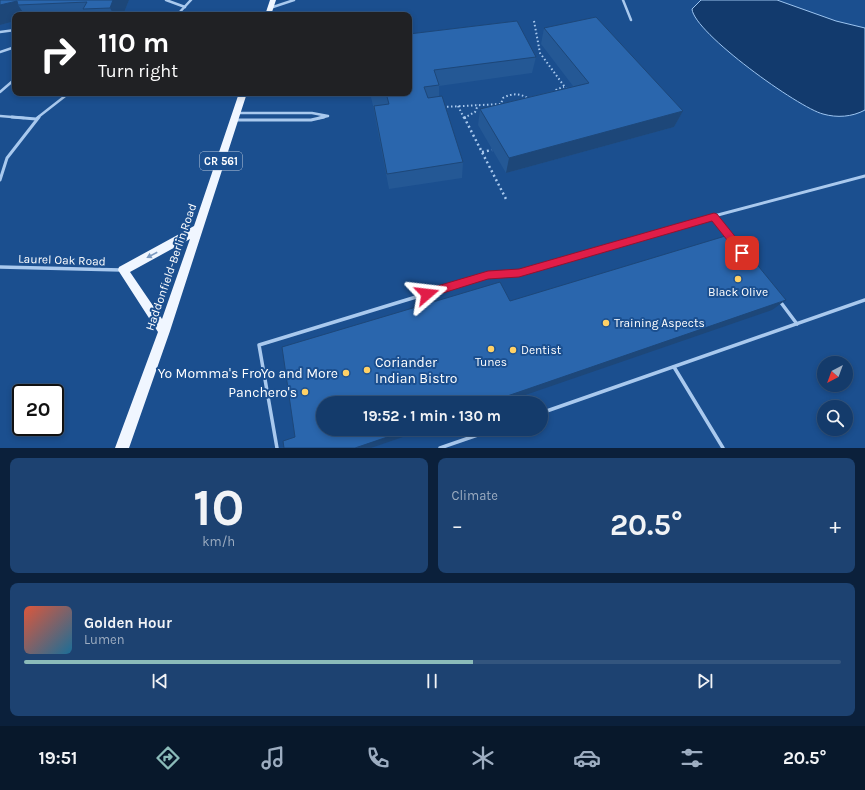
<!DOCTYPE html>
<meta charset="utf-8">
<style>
:root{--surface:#143b6b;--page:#1d4271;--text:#f1f3f6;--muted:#9dadc1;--line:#33557e;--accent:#8bbbb9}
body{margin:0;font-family:Karla,sans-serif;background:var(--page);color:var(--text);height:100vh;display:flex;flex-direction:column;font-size:15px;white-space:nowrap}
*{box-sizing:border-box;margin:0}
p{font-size:13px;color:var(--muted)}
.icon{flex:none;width:22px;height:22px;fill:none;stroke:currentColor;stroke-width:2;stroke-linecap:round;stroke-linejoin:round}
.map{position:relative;height:448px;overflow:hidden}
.drawer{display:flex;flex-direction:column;gap:10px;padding:10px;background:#0b203b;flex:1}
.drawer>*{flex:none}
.guide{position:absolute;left:12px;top:12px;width:400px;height:84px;border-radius:8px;box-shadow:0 2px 6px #0003,0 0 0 1px var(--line);background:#202124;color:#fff;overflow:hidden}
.needle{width:26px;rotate:221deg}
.buttons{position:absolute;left:817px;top:356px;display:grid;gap:8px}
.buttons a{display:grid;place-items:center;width:36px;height:36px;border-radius:50%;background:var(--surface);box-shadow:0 2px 6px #0003,0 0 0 1px var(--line);font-size:20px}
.speed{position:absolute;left:12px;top:384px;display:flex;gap:8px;font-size:20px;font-weight:700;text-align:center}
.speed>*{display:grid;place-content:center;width:52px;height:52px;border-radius:50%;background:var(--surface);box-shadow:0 2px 6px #0003,0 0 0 1px var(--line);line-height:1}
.speed .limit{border:2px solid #111;border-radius:6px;background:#fff;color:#111}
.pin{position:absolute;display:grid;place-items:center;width:34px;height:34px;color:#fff;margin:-17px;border-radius:8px;box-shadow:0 2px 6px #0006}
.me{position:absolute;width:44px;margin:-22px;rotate:73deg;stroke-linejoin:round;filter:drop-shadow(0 0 3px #0008)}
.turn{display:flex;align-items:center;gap:14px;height:84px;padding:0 20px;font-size:18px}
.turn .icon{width:52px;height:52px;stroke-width:2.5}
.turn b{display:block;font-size:28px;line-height:34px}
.big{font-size:30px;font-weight:700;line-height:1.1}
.drawer .widget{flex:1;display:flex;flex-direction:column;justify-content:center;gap:6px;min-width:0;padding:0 14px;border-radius:8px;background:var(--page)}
.drawer .dial{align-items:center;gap:0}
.dial b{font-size:52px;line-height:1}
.song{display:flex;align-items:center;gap:12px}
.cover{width:48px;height:48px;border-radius:6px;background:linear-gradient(135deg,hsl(10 70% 55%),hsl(200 70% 35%))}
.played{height:4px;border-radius:2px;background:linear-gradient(90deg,var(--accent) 55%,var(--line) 55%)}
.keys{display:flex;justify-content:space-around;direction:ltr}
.heat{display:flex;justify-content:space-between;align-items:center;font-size:22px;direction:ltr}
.drawer .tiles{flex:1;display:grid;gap:10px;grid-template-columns:1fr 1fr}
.widget:last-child{grid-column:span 2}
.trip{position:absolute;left:316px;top:396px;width:232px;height:40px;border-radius:20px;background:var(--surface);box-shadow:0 2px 6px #0003,0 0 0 1px var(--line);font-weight:700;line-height:40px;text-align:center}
.dock{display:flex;height:64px;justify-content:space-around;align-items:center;background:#08182b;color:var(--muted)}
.dock .icon{width:28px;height:28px}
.dock .active{color:var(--accent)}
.dock b{font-size:18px;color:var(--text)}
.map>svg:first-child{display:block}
.water{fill:#123a6d;stroke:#9cc4f0}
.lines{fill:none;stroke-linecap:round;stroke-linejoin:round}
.path-far1{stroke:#a9c9ee;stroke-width:2;stroke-dasharray:1.5 2.5;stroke-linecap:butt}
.path{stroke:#a9c9ee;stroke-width:2.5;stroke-dasharray:2 3;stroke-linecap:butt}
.service-far2{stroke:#a9c9ee;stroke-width:2.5}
.service-far1{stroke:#a9c9ee;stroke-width:3}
.service{stroke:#a9c9ee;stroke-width:3.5}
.primary{fill:#f0f6ff;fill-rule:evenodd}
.wall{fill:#245895}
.shaded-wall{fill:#1d4779}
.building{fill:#2a66ad;stroke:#1d4779}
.oneway{fill:#7b9ac1}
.route{fill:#e11d48;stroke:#92132f}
.poi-dot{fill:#ffd166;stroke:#1b4f8f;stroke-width:1.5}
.labels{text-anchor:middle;stroke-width:4;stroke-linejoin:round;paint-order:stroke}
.shield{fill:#1b4f8f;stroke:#bbcadd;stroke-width:1}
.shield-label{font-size:11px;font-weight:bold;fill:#fff}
.street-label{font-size:12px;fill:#fff;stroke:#1b4f8f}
.poi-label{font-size:12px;fill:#fff;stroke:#1b4f8f}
.near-poi-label{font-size:14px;fill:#fff;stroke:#1b4f8f;text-anchor:end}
</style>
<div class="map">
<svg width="865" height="448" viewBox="0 0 865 448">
<rect width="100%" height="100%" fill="#1b4f8f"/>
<path class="water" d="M701,0H777L836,21L865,28V110C852,117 837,118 823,114C799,108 694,33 692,9Z"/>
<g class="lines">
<g class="path-far1">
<polyline points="534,21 540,53 567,90"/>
<polyline points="553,93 557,89 564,87"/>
<polyline points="458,106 464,118"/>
<path d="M443,107L501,104L503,98C512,93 520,93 529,99"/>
<polyline points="464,118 475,112 478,105"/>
</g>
<g class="path">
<polyline points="464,117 507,201"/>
<polyline points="464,118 467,117"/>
<polyline points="482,152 492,150"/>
</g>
<g class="service-far2">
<polyline points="166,0 185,7"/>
<polyline points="623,0 631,20"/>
<polyline points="270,8 294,0"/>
<polyline points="177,15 191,0"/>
<polyline points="0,32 15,30"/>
<polyline points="0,52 15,47"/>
<polyline points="0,92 15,79"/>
<polyline points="236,113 312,113 328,116 319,118"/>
<polyline points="0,116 24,118"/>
<polyline points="37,118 69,93"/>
</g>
<g class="service-far1">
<polyline points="12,117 36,119"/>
<polyline points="236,120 311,120 324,117"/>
<polyline points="0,180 7,158 39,117"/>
<polyline points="714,216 730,237"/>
<polyline points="547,265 714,216 865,176"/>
</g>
<g class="service">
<polyline points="0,267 121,270"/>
<polyline points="779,300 797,324"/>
<polyline points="674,367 723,448"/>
<polyline points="541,413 865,300"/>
<polyline points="277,448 259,345 488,275 519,273 550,264"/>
<polyline points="440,448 495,429"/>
</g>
<g class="primary">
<polygon points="270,0 276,0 271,15 265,15"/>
<path d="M239,93H247L170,331L129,448H115L158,332L118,270L119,267L194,226ZM190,239L162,319L130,272Z"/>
</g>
</g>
<g class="wall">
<polygon points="0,0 129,0 123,15 15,15 15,21 0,25"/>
<polygon points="544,28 683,111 674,127 506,173 478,125 480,109 573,86 541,44"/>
<polygon points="409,34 536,57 532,73 439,86 439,97 463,162 462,178 389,189 376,122 374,110 370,93 409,93"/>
</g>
<g class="shaded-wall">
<polygon points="113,0 129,0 123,15 114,15 110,8"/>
<polygon points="17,1 18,5 25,15 15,15 15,21 0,25 0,5"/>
<polygon points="683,111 674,127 506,173 509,158"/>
<polygon points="786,300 772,310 502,403 487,403"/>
<polygon points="411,429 426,429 371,448 355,448"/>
</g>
<g class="building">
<polygon points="0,0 113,0 110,8 83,9 87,2 18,5 17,1 0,5"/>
<polygon points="596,17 683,111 509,158 480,109 589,83 544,28"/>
<polygon points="517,21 536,57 434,70 439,85 424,87 428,98 442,96 463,162 387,174 374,106 389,104 386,93 409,93 409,34"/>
<polygon points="371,93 381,93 371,94"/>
<polygon points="732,234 786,300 487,403 323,403 323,429 411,429 355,448 284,448 283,441 295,437 282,347 500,282 510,301"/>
</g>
<defs><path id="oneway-solid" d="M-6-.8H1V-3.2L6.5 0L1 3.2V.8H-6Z"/></defs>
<use class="oneway" href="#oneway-solid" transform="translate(152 255) rotate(152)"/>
<polygon class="route" points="714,213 717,214 746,250 746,255 739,255 712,221 519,277 488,279 427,298 422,294 427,289 488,271 519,269"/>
<g class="poi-dot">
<circle cx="738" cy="279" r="4"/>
<circle cx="606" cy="323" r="4"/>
<circle cx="491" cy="349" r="4"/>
<circle cx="513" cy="350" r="4"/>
<circle cx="367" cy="370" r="4"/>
<circle cx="346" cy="373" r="4"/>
<circle cx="305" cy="392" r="4"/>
</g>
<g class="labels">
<rect class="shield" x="200" y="152" width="42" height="18" rx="3"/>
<g class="shield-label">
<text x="221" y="165">CR 561</text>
</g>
<g class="street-label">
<text transform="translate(62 260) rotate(2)" y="4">Laurel Oak Road</text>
<text transform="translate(171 267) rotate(-71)" y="4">Haddonfield-Berlin Road</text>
</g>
<g class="poi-label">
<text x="738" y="296">Black Olive</text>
<text x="614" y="327" text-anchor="start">Training Aspects</text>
<text x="521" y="354" text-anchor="start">Dentist</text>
<text x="491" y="366">Tunes</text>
</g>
<g class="near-poi-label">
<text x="375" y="367" text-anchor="start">Coriander<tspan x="375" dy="16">Indian Bistro</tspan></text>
<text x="338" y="378">Yo Momma's FroYo and More</text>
<text x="297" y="397">Panchero's</text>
</g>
</g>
</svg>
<div class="buttons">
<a><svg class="needle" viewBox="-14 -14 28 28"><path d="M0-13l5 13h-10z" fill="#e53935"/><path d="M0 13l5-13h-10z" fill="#9dadc1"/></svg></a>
<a><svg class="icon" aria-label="search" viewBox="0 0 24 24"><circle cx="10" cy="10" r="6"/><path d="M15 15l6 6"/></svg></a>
</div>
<div class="speed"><div class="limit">20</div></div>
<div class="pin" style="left:742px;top:253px;background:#d93025"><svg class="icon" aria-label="arrive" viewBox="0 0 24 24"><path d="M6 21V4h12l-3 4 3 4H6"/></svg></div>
<svg class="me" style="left:427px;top:294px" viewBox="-20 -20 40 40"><path d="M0-17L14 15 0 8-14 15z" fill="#e11d48" stroke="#fff" stroke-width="4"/></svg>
<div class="trip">19:52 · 1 min · 130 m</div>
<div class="guide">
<div class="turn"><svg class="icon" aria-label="right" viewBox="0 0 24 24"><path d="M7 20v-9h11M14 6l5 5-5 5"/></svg><div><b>110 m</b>Turn right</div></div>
</div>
</div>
<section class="drawer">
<div class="tiles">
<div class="widget dial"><b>10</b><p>km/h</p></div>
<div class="widget"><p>Climate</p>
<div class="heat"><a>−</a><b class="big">20.5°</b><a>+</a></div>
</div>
<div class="widget">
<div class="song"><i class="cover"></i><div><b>Golden Hour</b><p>Lumen</p></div></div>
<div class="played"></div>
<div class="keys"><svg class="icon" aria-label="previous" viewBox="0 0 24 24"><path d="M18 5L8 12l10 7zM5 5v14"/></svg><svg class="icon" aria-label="pause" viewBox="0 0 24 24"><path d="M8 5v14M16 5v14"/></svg><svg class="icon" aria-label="next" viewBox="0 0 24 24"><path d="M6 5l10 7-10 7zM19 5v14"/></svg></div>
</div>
</div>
</section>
<nav class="dock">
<b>19:51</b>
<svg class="icon active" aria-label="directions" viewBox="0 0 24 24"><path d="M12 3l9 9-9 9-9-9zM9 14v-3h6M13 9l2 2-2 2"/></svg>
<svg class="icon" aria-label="music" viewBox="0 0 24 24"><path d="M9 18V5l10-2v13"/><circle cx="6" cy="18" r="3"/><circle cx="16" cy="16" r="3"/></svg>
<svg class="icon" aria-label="phone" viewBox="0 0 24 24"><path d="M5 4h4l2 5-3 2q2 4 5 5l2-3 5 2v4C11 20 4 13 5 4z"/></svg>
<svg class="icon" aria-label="climate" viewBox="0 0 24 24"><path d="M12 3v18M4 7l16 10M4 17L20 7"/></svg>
<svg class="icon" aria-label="car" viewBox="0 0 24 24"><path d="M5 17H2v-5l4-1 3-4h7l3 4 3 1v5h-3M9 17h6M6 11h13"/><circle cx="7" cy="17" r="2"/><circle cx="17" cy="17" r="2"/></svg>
<svg class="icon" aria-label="filters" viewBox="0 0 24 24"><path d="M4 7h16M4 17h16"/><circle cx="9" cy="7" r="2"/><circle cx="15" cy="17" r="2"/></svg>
<b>20.5°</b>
</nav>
